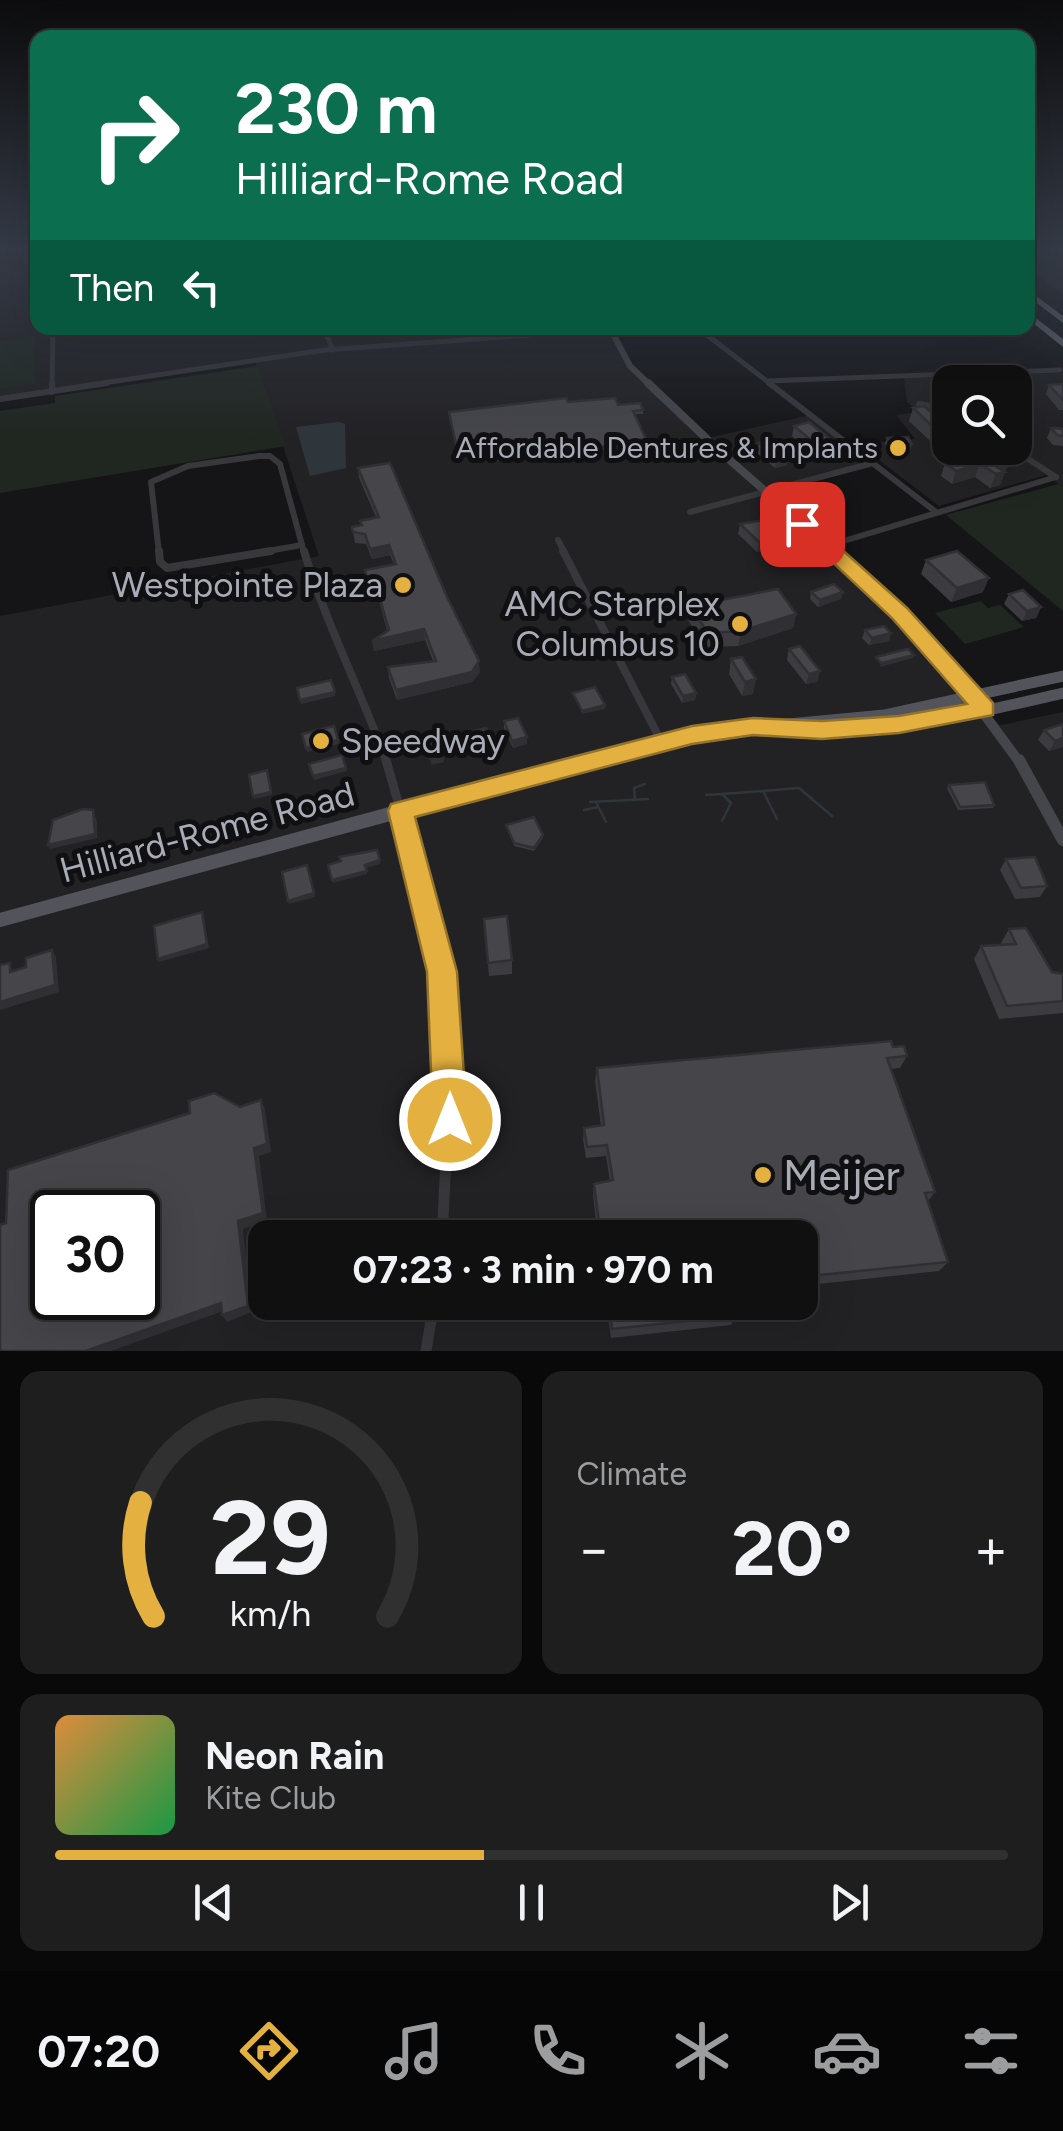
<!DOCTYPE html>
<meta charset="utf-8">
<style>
:root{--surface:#101011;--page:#1e1e1f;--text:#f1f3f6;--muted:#9c9d9f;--line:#303031;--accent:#e4b140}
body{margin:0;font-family:Figtree,sans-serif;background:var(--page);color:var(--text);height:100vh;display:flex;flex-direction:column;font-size:38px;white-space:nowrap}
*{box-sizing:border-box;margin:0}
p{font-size:32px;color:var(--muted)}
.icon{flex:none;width:55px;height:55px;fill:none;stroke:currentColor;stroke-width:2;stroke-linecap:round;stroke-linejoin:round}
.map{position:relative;height:1351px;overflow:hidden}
.side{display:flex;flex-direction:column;gap:20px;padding:20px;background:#090909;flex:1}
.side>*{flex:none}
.banner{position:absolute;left:30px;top:30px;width:1005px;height:305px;border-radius:20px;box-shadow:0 10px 40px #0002,0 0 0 2px var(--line);background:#0b6e4f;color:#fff;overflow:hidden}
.fabs{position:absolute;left:932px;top:365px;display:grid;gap:20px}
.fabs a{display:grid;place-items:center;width:100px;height:100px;border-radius:20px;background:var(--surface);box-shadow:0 10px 40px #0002,0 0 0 2px var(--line);font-size:50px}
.speed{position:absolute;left:30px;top:1190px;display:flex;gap:20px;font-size:50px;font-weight:700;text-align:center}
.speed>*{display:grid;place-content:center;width:130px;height:130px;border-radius:50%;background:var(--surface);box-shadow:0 10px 40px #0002,0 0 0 2px var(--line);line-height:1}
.speed .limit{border:5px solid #111;border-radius:15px;background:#fff;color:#111}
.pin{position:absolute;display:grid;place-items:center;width:85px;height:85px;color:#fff;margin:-42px;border-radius:20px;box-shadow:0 5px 15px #0006}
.me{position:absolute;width:110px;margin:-55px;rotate:0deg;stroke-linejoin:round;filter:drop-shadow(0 0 8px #0008)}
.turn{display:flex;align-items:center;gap:35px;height:210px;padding:0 40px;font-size:45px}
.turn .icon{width:130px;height:130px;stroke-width:2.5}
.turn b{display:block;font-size:70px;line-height:85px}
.then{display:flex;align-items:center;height:95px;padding:0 40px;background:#0003;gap:20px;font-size:38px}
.big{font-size:75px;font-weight:700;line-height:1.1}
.side .tile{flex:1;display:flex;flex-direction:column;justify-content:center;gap:15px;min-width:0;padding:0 35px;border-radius:20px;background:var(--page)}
.side .dial{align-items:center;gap:0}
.dial svg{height:260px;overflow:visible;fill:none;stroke:var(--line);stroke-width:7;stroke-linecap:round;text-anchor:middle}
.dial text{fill:var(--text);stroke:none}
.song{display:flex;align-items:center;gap:30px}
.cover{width:120px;height:120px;border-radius:15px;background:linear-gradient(135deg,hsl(30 70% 55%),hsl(140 70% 35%))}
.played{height:10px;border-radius:5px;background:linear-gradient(90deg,var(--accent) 45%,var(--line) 45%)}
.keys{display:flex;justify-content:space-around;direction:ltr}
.heat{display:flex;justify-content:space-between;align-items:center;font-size:55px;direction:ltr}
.side .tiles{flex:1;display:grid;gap:20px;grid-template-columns:1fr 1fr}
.tile:last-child{grid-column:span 2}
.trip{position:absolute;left:248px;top:1220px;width:570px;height:100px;border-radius:20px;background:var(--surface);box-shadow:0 10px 40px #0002,0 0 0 2px var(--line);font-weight:700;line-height:100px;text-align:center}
.tabs{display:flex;height:160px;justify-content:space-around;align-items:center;background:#060607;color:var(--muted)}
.tabs .icon{width:70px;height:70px}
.tabs .active{color:var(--accent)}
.tabs b{font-size:45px;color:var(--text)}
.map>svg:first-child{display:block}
.built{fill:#222124;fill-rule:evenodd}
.green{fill:#202721}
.water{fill:#2e363c}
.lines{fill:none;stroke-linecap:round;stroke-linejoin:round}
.stream{stroke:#2e363c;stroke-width:2.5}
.minor-far4{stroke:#37373c;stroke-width:5}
.minor-far3{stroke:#37373c;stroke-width:6}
.minor-far2{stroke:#37373c;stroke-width:8}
.minor-far1{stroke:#37373c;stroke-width:9}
.minor{stroke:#37373c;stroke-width:11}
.tertiary-far1{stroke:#37373c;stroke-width:5}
.tertiary{stroke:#37373c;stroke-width:6}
.secondary-far3{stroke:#45464c;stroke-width:6}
.secondary-far2{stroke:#45464c;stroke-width:8}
.secondary-far1{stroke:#45464c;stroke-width:10}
.secondary{stroke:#45464c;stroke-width:12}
.primary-far1{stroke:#53545b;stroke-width:11}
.primary{stroke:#53545b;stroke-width:14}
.motorway{fill:#63656c;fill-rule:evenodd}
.wall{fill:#3b3b40}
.shaded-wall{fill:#303034}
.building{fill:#45454a;stroke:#303034;stroke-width:2.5;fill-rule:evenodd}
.route{fill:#e4b140;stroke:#94732a;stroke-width:2.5}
.poi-dot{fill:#e4b140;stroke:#101012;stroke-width:4}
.labels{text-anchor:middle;stroke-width:10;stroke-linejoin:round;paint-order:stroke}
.far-poi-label{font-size:30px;fill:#a8acb6;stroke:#101012;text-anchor:end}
.poi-label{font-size:35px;fill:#a8acb6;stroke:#101012;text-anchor:end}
.street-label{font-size:35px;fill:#a8acb6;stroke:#101012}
.near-poi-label{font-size:42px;fill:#a8acb6;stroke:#101012;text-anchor:start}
</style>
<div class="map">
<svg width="1063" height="1351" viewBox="0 0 1063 1351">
<rect width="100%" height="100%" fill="#151517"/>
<g class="built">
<path d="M0,250H37L38,328H610L624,358L707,438L811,415L873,463L767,491L900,613L996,726L1063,712V1351H0V616L319,556L255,361L0,399ZM52,1212H138V1298H52ZM265,1238H800V1302H265Z"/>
<polygon points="1028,250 1063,250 1063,294 1028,268"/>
<path d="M1063,373V487L1046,475L939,506L858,444L915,439L896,415L918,412L907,402L904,378ZM950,382H1015V448H950Z"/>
</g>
<g class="green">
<polygon points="35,336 35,384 0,389 0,341"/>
<polygon points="257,366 286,446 0,493 0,411 55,403 55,396"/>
<polygon points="1058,484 1063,487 1063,611 946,515"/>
<polygon points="981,601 988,608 1000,605 1024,627 965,644 935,613"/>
</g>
<polygon class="water" points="339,422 345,424 346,468 310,476 296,427"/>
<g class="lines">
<g class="stream">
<polyline points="763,791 799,788 832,816"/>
<polyline points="722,794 763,791 777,819"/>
<polyline points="706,795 722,794 731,803 722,821"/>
<polyline points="635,800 634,788 645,784"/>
<polyline points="590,802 648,799"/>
<polyline points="596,802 606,822"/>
<polyline points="584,810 598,807"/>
</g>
<g class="minor-far4">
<polyline points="315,328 327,336 333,350"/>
<polyline points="698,328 772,385"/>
<polyline points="767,381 1060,370"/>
</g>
<g class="minor-far3">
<polyline points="769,383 936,512"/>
<polyline points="919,404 950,409"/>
<polyline points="1011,448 1056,477"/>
<polyline points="690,512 873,463"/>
<polyline points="558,540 565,553"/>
<polyline points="302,545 304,553"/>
<polyline points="827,546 1056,477"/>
<polyline points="159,553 151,482 188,466 259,456 270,456 280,464 302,545"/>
<polyline points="256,553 302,545"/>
</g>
<g class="minor-far2">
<polyline points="159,551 160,562 167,568 271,551"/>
<path d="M304,551C326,624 361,691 387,763"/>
<polyline points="563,551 661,741"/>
</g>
<polyline class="minor-far1" points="386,760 425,897 445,1025"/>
<g class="minor">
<polyline points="442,1238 449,1100 444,1022"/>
<polyline points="426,1351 434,1302"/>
</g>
<g class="tertiary-far1">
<polyline points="52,385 53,328"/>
<polyline points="90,385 325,350 611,329"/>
</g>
<g class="tertiary">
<polyline points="52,392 52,383"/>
<polyline points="0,399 107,383"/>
</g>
<polyline class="secondary-far3" points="610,328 630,366 650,385"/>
<g class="secondary-far2">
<polyline points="648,383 707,439"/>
<polyline points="716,448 836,553"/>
</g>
<polyline class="secondary-far1" points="833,551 954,673 1020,763"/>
<polyline class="secondary" points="1019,760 1063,840"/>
<g class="primary-far1">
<path d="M786,726C880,739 971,714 1063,693"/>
<polyline points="579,763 725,730 884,715 1063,676"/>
</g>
<polyline class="primary" points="0,920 588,760"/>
<g class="motorway">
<polygon points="1028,290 1063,316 1063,323 1028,296"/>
<polygon points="1028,312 1063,339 1063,347 1028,319"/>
</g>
</g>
<g class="wall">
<polygon points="941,375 1003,382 950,382 950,397 937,388"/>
<polygon points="1063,384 1063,410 1059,410 1046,394 1049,385"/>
<polygon points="568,402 618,405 643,410 643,414 635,414 646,439 646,442 578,454 482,462 480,455 458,457 449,412"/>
<polygon points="913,408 950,428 950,448 960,448 958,452 943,453 909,421"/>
<polygon points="794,426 835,455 820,459 792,436"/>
<polygon points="1051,428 1063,429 1063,446 1053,445 1047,438"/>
<polygon points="887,438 912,444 910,451 890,452 885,444"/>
<polygon points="759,443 789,455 787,465 775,468 757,453"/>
<polygon points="1012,456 1006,470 1004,471 1005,472 1000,485 990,488 975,477 952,484 941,476 945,463"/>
<polygon points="358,468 447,597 480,672 472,682 397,700 389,678 388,667 433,661 425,640 374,651 372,641 387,631 376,588 369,588 365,570 394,564 390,555 372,559 366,544 355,543 352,527 360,525 360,521 376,517 359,478"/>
<polygon points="740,524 776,546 757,552 738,534"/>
<polygon points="926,560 983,592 951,602 921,574"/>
<polygon points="811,592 843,592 841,599 818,607 810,599"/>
<polygon points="1009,594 1041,607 1036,618 1022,621 1004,604"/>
<polygon points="690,606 796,614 793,628 738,646 705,647 688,620"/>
<polygon points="865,630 891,633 889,641 869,645 862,638"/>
<polygon points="789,649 820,671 817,682 806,684 787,660"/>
<polygon points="731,659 753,694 742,696 729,674"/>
<polygon points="672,677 696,693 695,700 682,703 671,684"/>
<polygon points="504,721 527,744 513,748 504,728"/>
<polygon points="1063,724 1063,747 1049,751 1038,740 1044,730"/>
<polygon points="949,785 994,805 993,808 958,810 947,788"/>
<polygon points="506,825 543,835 543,838 534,851 514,846"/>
<polygon points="1006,859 1047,886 1040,897 1015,899 1000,870"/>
<polygon points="484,919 512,960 512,974 489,976"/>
<polygon points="1009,929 1052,972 1063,974 1063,1013 999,1019 974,959 981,946 1002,945 1001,943"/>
<polygon points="893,1047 907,1056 900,1068 891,1069 935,1192 928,1201 948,1262 939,1271 800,1286 800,1238 598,1238 593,1195 594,1184 610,1181 606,1156 586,1158 583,1140 584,1128 601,1126 595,1081 597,1068"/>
<polygon points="606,1302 733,1302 735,1316 731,1325 611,1338"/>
</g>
<g class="shaded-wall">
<polygon points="646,439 646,442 578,454 579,451"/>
<polygon points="837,445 835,455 820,459 822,449"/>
<polygon points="789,455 787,465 775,468 777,458"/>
<polygon points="1012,456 1006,470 994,474 991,463"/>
<polygon points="980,464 975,477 952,484 956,471"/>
<polygon points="1005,472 1000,485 990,488 996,474"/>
<polygon points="778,536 776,546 757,552 759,542"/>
<polygon points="389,545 390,555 372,559 370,549"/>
<polygon points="989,578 983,592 951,602 957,588"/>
<polygon points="843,592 841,599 818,607 820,600"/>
<polygon points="1041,607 1036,618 1022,621 1027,611"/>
<polygon points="796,614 793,628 738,646 741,631"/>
<polygon points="424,629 425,640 374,651 372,641"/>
<polygon points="891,633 889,641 869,645 872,638"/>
<polygon points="914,655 913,658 880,667 881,663"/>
<polygon points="479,661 480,672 472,682 397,700 396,690"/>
<polygon points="820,671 817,682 806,684 809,674"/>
<polygon points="756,679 753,694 742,696 745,682"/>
<polygon points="335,692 335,696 301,704 300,700"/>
<polygon points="696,693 695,700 682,703 683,696"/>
<polygon points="605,705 605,709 582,714 582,711"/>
<polygon points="527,737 527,744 513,748 512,741"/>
<polygon points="490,738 490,745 474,749 474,742"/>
<polygon points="1063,738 1063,747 1049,751 1055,741"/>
<polygon points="338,740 339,744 307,752 306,748"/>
<polygon points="444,755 444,762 431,765 430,758"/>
<polygon points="346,768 347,771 314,780 313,776"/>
<polygon points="267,770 272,795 254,799 253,796"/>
<polygon points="93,810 97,822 97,838 50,849 48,845"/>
<polygon points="380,860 380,864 366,868 365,865"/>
<polygon points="367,871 367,874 333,883 332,880"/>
<polygon points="314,893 315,897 289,904 288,901"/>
<polygon points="202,912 209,948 159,962 158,959"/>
<polygon points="52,950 56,957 59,992 0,1010 0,1002"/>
<polygon points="261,1100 265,1109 271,1152 259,1156 267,1221 243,1229 252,1312 227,1322 222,1315 238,1221 254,1148"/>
<polygon points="221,1303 226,1310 111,1351 86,1351"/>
</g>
<g class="building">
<polygon points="996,373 1003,382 952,382 941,375"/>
<polygon points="1063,384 1063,400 1049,385"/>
<polygon points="566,398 568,402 615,398 618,405 640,403 643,410 633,411 646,439 579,451 482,459 480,452 458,454 449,412"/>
<polygon points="924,406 950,428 950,440 947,440 913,408"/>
<polygon points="809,422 837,445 822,449 794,426"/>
<polygon points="1051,428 1063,429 1063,436 1057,435"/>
<polygon points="908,437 912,444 891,445 887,438"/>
<polygon points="771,440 789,455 777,458 759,443"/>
<polygon points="997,448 1012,456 991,463 1005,472 996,474 980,464 956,471 945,463"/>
<polygon points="390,463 447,597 479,661 472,672 396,690 388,667 436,661 424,629 372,641 389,630 374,578 367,578 365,570 396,564 389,545 370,549 365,534 353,532 352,527 362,525 360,521 379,517 358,468"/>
<polygon points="764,520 778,536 759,542 740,524"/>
<polygon points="957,551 989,578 957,588 926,560"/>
<polygon points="834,584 843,592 820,600 811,592"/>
<polygon points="778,589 796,614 741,631 708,633 690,606"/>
<polygon points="1023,590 1041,607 1027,611 1009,594"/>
<polygon points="884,626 891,633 872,638 865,630"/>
<polygon points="800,646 820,671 809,674 789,649"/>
<polygon points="908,649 914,655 881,663 876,657"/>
<polygon points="742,657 756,679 745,682 731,659"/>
<polygon points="685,674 696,693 683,696 672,677"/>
<polygon points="331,680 335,692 300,700 297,688"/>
<polygon points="595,687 605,705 582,711 573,693"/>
<polygon points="518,718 527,737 512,741 504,721"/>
<polygon points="1063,724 1063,738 1055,741 1044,730"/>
<polygon points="334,726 338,740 306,748 302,734"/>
<polygon points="486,728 490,738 474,742 470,732"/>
<polygon points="438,738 444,755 430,758 424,741"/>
<polygon points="342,755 346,768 313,776 309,764"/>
<polygon points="267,770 271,792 253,796 249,775"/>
<polygon points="985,782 994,805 960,807 949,785"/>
<polygon points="83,809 93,810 95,834 48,845 53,820"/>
<polygon points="534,817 543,835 534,848 514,843 506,825"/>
<polygon points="377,850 380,860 365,865 367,871 332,880 328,865 341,861 339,857"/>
<polygon points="1035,857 1047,886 1021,888 1006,859"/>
<polygon points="307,865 314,893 288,901 282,872"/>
<polygon points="202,912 207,944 158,959 154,926"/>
<polygon points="507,916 512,960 488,963 484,919"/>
<polygon points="1026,928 1052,972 1063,974 1063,1001 1007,1006 981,946 1016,944 1009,929"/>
<polygon points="52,950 55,985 0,1002 0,965 10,963 10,972 26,967 26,958"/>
<polygon points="891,1041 893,1047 904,1046 907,1056 887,1058 935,1192 925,1193 948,1262 800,1277 800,1238 601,1238 594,1184 613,1180 607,1145 587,1147 584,1128 604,1125 597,1068"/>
<path d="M214,1093L240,1107L261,1100L267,1144L254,1148L263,1213L238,1221L248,1306L222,1315L221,1303L86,1351H0V1225L6,1223L8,1170L190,1113L189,1101ZM52,1212H138V1298H52Z"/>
<polygon points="609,1302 733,1302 735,1316 612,1329"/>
</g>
<linearGradient id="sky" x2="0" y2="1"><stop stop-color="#0c0c0d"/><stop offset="0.57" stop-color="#353b47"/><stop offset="1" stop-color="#353b47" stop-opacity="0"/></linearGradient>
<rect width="1063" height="439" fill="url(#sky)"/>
<polygon class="route" points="796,520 809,520 907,608 993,703 993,715 899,733 822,739 753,735 692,744 415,817 457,972 467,1120 462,1132 450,1136 438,1132 433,1120 427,972 388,811 391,804 692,726 753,718 822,721 899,716 967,704 892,618 796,528"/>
<g class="poi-dot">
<circle cx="898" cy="448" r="10"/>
<circle cx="403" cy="585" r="10"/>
<circle cx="740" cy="624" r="10"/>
<circle cx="321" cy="741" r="10"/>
<circle cx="763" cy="1175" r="10"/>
</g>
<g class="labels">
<g class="far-poi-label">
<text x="878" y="458">Affordable Dentures &amp; Implants</text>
</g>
<g class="poi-label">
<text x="383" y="597">Westpointe Plaza</text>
<text x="720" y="616">AMC Starplex<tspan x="720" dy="40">Columbus 10</tspan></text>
<text x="341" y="753" text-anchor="start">Speedway</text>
</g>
<g class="street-label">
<text transform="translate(207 832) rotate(-15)" y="12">Hilliard-Rome Road</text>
</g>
<g class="near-poi-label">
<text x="783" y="1190">Meijer</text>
</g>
</g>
</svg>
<div class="fabs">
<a><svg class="icon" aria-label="search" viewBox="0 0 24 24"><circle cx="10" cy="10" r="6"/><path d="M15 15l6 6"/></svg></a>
</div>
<div class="speed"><div class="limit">30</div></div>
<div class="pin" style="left:802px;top:524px;background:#d93025"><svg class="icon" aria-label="arrive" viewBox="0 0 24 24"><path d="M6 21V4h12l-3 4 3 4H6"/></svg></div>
<svg class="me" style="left:450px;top:1120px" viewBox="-20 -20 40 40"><circle r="17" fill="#e4b140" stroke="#fff" stroke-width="3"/><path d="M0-11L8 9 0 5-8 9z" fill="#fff"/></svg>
<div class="trip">07:23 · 3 min · 970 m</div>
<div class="banner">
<div class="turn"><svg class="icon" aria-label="right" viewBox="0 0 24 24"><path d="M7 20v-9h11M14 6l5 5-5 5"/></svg><div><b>230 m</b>Hilliard-Rome Road</div></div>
<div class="then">Then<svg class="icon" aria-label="left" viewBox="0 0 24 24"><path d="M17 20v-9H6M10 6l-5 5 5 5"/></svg></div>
</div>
</div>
<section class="side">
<div class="tiles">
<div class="tile dial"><svg viewBox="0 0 100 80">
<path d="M14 69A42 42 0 1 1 86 69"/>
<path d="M14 69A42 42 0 0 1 10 34" stroke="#e4b140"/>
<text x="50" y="56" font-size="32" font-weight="700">29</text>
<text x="50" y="72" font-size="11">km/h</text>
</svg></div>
<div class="tile"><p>Climate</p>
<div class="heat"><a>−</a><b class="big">20°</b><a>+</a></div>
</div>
<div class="tile">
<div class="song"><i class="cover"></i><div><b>Neon Rain</b><p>Kite Club</p></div></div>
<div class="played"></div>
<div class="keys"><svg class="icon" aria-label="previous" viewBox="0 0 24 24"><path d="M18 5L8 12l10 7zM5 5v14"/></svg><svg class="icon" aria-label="pause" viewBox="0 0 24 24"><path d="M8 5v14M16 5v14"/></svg><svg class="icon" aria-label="next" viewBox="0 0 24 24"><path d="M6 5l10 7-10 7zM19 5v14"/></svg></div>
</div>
</div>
</section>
<nav class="tabs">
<b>07:20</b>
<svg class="icon active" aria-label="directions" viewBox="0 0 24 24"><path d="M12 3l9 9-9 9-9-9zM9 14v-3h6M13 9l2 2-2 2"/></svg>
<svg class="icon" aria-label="music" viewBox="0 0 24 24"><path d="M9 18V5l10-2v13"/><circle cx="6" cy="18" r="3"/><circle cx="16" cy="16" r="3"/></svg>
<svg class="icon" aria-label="phone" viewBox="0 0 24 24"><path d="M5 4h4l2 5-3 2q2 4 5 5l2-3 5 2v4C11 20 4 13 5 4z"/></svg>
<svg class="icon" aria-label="climate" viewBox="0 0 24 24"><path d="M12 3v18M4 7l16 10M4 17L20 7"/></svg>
<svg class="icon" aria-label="car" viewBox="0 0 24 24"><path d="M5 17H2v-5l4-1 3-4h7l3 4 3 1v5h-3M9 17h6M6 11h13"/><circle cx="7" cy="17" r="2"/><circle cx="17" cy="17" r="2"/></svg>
<svg class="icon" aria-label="filters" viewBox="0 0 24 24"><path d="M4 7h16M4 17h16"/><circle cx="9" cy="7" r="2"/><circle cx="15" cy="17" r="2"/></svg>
</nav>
